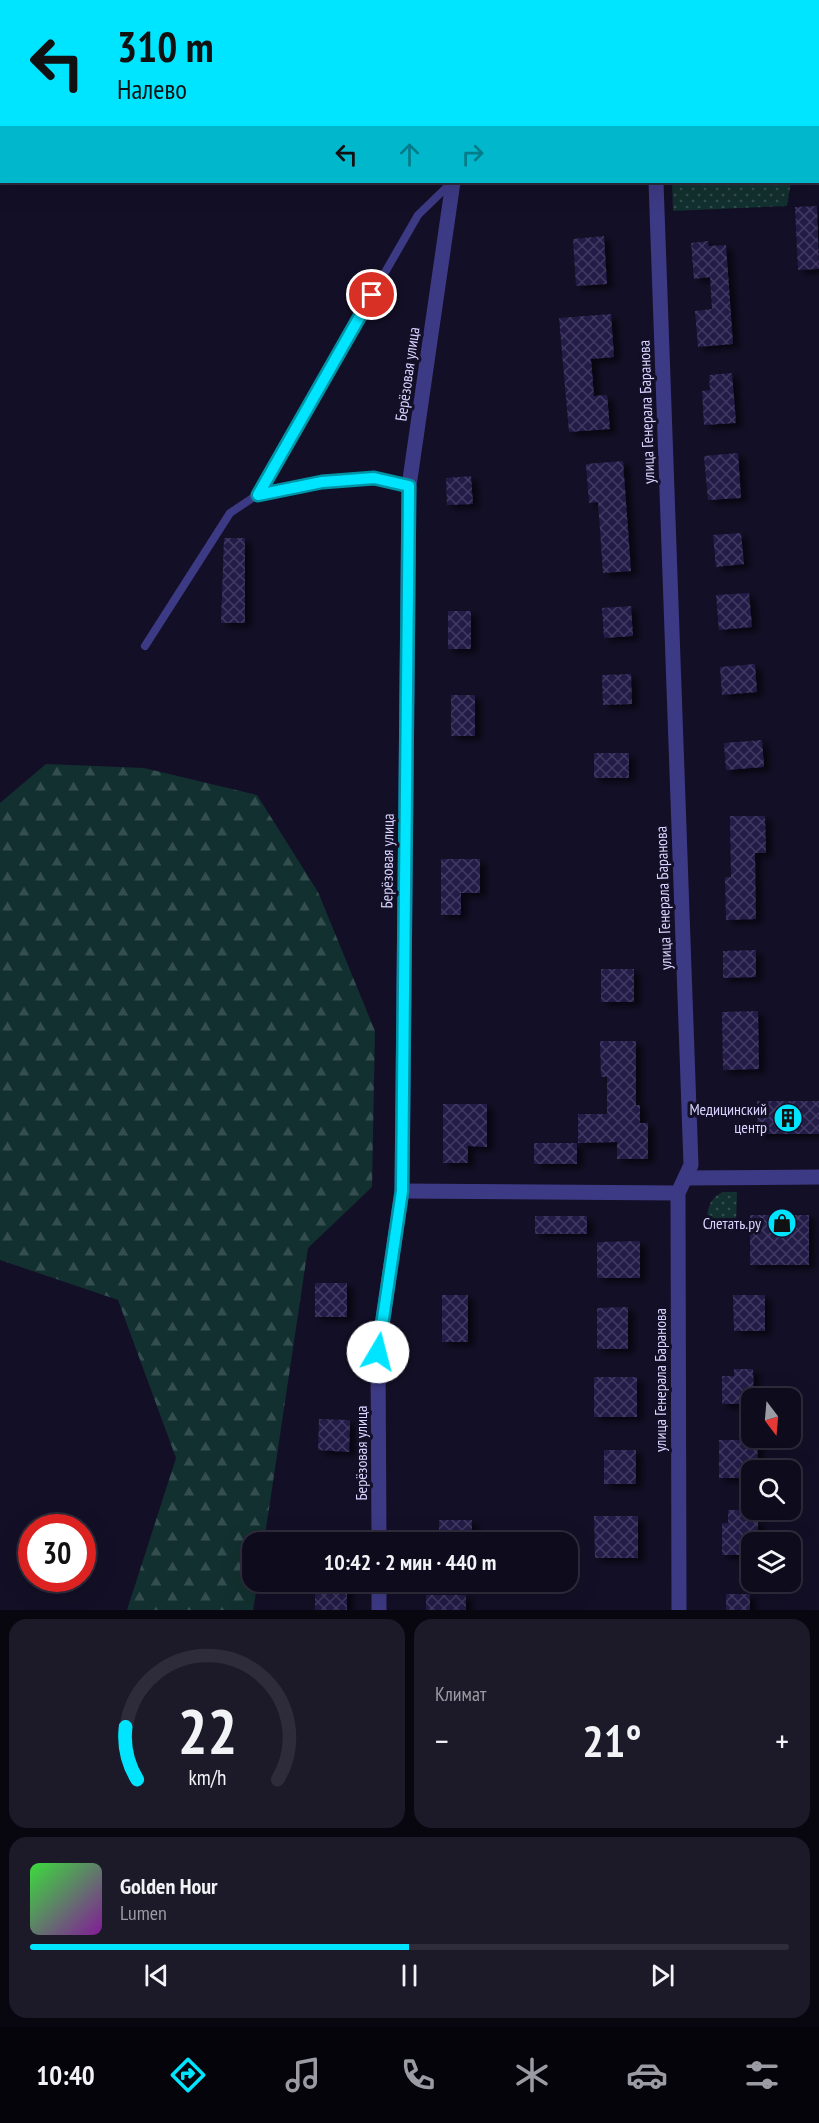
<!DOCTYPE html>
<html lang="ru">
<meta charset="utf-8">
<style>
:root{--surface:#0e0b1c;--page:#1c1929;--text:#f1f3f6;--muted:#9b9ba3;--line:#2e2b3b;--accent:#00e5ff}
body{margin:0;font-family:"PT Sans Narrow",sans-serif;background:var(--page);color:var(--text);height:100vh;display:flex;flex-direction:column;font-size:22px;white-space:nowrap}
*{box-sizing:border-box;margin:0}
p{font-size:20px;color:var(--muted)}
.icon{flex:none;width:33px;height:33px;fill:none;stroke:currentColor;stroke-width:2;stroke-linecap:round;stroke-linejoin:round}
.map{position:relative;height:1610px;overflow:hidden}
.sheet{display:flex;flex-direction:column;gap:9px;padding:9px;background:#08060f;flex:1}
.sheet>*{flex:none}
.hud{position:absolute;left:0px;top:0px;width:819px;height:183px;box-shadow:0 6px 24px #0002,0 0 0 2px var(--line);background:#00e5ff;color:#111;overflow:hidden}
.needle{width:39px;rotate:164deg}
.tools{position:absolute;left:741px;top:1388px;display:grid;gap:12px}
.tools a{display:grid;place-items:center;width:60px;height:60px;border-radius:12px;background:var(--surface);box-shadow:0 6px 24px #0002,0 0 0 2px var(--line);font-size:30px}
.speed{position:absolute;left:18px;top:1514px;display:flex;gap:12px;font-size:30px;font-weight:700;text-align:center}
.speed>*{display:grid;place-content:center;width:78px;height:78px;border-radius:50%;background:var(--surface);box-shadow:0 6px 24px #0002,0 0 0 2px var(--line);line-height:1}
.speed .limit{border:9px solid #d22;background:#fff;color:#111}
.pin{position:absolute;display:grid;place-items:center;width:51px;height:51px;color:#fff;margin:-26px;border:3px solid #fff;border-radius:50%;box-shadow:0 2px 6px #0007}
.me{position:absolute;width:66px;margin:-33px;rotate:8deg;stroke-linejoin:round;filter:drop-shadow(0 0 4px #0008)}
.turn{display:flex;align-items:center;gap:21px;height:126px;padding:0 18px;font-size:27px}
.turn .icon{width:78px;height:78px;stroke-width:2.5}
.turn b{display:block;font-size:42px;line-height:51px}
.lanes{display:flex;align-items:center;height:57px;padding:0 18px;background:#0003;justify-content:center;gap:30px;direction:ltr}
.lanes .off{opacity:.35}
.big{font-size:45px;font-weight:800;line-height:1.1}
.sheet .widget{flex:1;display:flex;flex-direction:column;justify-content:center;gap:9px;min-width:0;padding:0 21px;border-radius:18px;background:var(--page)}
.sheet .dial{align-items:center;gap:0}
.dial svg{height:156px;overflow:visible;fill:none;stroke:var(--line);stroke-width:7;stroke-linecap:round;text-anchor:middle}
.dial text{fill:var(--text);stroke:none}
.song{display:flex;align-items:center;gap:18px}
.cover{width:72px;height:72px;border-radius:9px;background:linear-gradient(135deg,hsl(120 70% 55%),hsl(290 70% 35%))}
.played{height:6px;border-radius:3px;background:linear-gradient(90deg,var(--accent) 50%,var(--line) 50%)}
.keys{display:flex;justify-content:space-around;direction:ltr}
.heat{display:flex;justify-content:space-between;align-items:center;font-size:33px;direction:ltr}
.sheet .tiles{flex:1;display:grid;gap:9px;grid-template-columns:1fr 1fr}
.widget:last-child{grid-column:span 2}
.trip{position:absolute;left:242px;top:1532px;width:336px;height:60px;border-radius:18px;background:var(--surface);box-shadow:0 6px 24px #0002,0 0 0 2px var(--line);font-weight:800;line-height:60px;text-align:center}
.dock{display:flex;height:96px;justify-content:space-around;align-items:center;background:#06040b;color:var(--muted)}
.dock .icon{width:42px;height:42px}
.dock .selected{color:var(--accent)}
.dock b{font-size:27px;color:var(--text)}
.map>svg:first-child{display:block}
.grass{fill:url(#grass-dots)}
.forest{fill:url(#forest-firs)}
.building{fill:url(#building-cross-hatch);filter:url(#shadow)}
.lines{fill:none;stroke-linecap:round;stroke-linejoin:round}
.service{stroke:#3d3a85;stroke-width:8}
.minor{stroke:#3d3a85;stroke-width:15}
.route-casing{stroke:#0095a6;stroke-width:15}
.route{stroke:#00e5ff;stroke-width:10}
.labels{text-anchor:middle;stroke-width:6;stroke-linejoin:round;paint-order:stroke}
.street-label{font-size:16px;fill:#d9d4ff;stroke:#130f26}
.poi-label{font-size:16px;fill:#d9d4ff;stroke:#130f26;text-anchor:end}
</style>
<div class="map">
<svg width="819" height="1610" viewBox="0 0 819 1610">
<defs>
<pattern id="grass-dots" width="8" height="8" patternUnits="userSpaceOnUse" patternTransform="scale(1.5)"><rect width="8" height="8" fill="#12302f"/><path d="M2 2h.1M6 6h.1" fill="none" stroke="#344d4e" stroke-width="1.8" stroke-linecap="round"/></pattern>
<pattern id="forest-firs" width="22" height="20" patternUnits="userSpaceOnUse" patternTransform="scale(1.5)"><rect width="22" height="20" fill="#12302f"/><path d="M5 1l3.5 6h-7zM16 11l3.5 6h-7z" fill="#344d4e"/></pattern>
<pattern id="building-cross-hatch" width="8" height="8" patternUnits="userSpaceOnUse" patternTransform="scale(1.5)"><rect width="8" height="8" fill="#241b47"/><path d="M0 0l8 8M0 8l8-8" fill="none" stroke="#433b63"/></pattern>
<filter id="shadow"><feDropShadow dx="6" dy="4" stdDeviation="3" flood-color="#0009"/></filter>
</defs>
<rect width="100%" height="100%" fill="#130f26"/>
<g class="grass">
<polygon points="672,182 791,182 787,206 673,211"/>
<path d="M723,1192H737L736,1226H707C707,1210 708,1199 723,1192Z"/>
</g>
<polygon class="forest" points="46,764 144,768 257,795 318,892 375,1031 372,1187 308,1248 264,1542 252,1542 252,1581 258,1581 253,1610 127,1610 176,1458 118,1300 0,1260 0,803"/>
<g class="building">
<polygon points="817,206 819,269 798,270 795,207"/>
<polygon points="604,236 607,284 576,286 573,239"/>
<polygon points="708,241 709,246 726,245 733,344 698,347 695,311 712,309 710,277 694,279 691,243"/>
<polygon points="611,314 614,357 591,359 594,396 607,395 610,429 569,432 559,318"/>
<polygon points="732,373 736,423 704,425 702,391 710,390 709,375"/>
<polygon points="738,453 741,498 708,500 704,456"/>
<polygon points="623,461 631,571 603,573 598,502 589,503 586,464"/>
<polygon points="471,476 473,504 447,505 446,478"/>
<polygon points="741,533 744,564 716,567 713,535"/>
<polygon points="224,538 245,538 245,623 221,623"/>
<polygon points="749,593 752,627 719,630 716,595"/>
<polygon points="631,606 633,636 604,638 602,608"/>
<rect x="448" y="611" width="23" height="38"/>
<polygon points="755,664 757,692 722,695 720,667"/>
<polygon points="631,674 632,704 603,705 602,675"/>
<rect x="451" y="695" width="24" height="41"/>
<polygon points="762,740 764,767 726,770 724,743"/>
<rect x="594" y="753" width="35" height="25"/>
<polygon points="730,816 765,816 766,853 755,853 756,919 726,920 725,877 731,877"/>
<polygon points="441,859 480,859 480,893 461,893 461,915 441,915"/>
<polygon points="756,950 756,977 723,978 723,951"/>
<rect x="601" y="969" width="33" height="33"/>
<polygon points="758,1011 759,1069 723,1070 722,1012"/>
<polygon points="600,1041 636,1041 636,1105 640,1105 640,1123 648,1123 648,1159 617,1159 617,1142 578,1143 578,1114 607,1114 607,1077 601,1077"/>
<rect x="757" y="1101" width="62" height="33"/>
<polygon points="443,1104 487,1104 487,1147 468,1146 468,1163 443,1163"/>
<rect x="534" y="1143" width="43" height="21"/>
<rect x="750" y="1215" width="59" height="50"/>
<rect x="535" y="1216" width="52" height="18"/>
<polygon points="640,1241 640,1278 597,1278 597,1242"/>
<rect x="315" y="1283" width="32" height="34"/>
<rect x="442" y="1295" width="26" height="47"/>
<polygon points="733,1295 765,1295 765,1331 734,1331"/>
<polygon points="628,1307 628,1349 597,1349 597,1308"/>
<polygon points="734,1369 753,1369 754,1398 752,1398 752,1404 722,1404 722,1376 734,1376"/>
<rect x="594" y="1377" width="43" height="40"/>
<polygon points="319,1419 350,1420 349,1452 318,1450"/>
<polygon points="719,1440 757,1440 758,1470 752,1470 752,1478 719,1478"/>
<rect x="604" y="1450" width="32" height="34"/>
<polygon points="728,1510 751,1510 751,1521 758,1521 758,1542 752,1542 752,1555 722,1555 722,1523 728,1523"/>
<polygon points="594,1516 638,1516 638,1558 595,1558"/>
<rect x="439" y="1520" width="33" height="22"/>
<rect x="315" y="1581" width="32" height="29"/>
<rect x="726" y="1594" width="24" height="16"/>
<rect x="426" y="1595" width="40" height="15"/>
</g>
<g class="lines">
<g class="service">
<polyline points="780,2 781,0"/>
<polyline points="818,24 819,24"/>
<polyline points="818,86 819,86"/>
<polyline points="818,102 819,103"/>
<polyline points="257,495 418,215 452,182"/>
<polyline points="145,646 230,513 257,495 322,482 374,478 409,486"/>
</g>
<g class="minor">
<polyline points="818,142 819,142"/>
<polyline points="656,182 691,1165 678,1193 679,1610"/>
<polyline points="685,1178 819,1177"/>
<polyline points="402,1191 678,1193"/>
<polyline points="379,1542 378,1352 402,1191 409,486 453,182"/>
<polyline points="379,1581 379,1610"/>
</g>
</g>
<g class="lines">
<g class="route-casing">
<polyline id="route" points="372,295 258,495 322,482 374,478 409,486 402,1191 378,1352"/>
</g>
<use href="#route" class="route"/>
</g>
<defs>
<g id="building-disc" transform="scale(1.5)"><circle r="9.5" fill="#00e5ff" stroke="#130f26"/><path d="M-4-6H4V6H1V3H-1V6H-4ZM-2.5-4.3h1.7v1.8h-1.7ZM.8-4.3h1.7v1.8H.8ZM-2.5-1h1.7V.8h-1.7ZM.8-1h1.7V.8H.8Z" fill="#111"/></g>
<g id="shop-disc" transform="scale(1.5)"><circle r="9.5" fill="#00e5ff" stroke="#130f26"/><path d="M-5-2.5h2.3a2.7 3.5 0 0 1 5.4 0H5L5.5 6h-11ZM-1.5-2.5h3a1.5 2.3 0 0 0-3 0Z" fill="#111"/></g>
</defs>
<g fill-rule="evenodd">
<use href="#building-disc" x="788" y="1118"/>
<use href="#shop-disc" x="782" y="1223"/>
</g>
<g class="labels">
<g class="street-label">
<text transform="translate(407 374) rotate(-82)" y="6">Берёзовая улица</text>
<text transform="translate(646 412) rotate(-92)" y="6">улица Генерала Баранова</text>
<text transform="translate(387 861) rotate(-89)" y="6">Берёзовая улица</text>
<text transform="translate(663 898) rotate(-92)" y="6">улица Генерала Баранова</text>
<text transform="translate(660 1380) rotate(-90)" y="6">улица Генерала Баранова</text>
<text transform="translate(361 1453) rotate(-90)" y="6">Берёзовая улица</text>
</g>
<g class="poi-label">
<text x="767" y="1115">Медицинский<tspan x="767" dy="18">центр</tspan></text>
<text x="761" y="1229">Слетать.ру</text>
</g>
</g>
</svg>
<div class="tools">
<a><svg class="needle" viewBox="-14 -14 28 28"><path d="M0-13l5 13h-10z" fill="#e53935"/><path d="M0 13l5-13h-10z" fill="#9b9ba3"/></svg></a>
<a><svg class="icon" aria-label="search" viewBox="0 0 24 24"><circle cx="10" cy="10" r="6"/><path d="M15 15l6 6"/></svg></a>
<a><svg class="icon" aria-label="layers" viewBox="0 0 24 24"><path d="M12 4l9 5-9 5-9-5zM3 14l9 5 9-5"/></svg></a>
</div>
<div class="speed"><div class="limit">30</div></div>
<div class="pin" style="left:372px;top:295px;background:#d93025"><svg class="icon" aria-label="arrive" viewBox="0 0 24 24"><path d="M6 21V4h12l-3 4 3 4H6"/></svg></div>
<svg class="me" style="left:378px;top:1352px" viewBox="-20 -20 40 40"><circle r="19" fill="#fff"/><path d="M0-13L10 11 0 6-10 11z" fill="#00e5ff"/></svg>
<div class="trip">10:42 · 2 мин · 440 m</div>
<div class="hud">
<div class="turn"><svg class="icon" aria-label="left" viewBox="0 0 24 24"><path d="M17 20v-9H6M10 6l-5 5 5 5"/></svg><div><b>310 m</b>Налево</div></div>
<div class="lanes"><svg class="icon" aria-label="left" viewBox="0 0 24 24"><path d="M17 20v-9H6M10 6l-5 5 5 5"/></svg><svg class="icon off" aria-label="ahead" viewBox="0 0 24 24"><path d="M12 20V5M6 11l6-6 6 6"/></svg><svg class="icon off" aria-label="right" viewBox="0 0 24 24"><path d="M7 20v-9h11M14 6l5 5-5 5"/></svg></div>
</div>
</div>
<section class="sheet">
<div class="tiles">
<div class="widget dial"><svg viewBox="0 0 100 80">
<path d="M14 69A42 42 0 1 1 86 69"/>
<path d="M14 69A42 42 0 0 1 8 42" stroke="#00e5ff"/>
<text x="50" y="56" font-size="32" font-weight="700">22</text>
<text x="50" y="72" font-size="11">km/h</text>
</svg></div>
<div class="widget"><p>Климат</p>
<div class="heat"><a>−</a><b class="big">21°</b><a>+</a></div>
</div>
<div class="widget">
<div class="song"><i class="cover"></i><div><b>Golden Hour</b><p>Lumen</p></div></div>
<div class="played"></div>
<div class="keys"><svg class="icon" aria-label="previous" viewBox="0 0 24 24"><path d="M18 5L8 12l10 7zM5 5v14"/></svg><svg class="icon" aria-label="pause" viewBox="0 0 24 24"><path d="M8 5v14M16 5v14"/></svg><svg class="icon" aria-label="next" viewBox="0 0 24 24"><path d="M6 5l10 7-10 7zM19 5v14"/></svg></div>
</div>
</div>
</section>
<nav class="dock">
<b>10:40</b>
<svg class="icon selected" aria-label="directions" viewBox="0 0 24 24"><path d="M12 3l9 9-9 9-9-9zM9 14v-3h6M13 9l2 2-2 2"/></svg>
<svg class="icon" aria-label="music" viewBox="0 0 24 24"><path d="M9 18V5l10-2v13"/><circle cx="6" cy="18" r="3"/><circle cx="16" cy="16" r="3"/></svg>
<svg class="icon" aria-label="phone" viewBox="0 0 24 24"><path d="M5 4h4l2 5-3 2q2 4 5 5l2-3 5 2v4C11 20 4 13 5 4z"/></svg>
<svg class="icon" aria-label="climate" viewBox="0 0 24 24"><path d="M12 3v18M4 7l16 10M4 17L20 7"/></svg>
<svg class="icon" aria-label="car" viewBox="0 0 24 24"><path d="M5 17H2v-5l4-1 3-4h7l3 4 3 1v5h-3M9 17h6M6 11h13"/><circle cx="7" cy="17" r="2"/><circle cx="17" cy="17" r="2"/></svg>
<svg class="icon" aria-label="filters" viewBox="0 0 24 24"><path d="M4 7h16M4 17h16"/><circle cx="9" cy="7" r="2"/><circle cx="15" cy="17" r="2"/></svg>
</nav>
